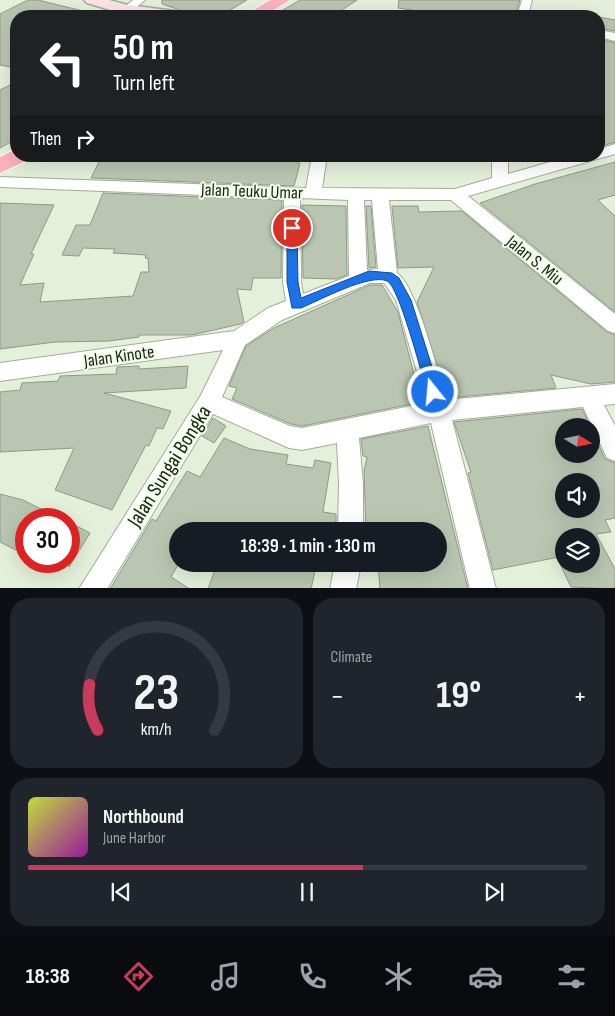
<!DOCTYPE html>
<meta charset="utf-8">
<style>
:root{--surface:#171b24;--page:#20242c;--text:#f1f3f6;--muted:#9ea1a6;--line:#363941;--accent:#ca3a5d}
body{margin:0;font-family:"Sofia Sans Condensed",sans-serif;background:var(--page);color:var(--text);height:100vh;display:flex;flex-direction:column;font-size:19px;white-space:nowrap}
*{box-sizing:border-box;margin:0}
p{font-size:16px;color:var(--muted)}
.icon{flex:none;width:28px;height:28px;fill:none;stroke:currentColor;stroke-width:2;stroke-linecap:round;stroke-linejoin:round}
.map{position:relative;height:588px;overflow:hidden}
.panel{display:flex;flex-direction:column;gap:10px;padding:10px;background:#0d0f14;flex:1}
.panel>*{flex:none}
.top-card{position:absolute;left:10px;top:10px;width:595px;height:152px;border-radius:20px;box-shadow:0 5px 20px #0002;background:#202124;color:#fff;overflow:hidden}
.needle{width:32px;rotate:100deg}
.controls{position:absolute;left:555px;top:418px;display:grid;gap:10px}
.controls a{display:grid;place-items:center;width:45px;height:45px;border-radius:50%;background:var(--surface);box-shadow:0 5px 20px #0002;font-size:25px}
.speed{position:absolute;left:15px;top:508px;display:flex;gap:10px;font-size:25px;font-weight:700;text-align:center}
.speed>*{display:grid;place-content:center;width:65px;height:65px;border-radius:50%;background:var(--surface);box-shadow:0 5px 20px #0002;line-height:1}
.speed .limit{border:8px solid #d22;background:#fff;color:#111}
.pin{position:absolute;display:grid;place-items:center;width:42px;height:42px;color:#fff;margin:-21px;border:2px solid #fff;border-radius:50%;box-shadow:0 1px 5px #0007}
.me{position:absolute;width:55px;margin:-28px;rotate:343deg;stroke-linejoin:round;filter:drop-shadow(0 0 4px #0008)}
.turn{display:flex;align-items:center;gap:18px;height:105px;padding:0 20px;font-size:22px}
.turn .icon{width:65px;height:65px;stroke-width:2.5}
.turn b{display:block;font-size:35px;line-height:42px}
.then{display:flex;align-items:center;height:48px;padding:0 20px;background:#0003;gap:10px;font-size:19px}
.big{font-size:38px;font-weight:700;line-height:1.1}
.panel .card{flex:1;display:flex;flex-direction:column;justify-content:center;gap:8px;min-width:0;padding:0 18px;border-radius:20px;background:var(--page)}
.panel .dial{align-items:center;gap:0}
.dial svg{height:130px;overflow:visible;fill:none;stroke:var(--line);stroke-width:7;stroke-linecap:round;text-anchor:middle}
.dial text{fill:var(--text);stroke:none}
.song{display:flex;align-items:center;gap:15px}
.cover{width:60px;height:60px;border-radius:8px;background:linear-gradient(135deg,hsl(70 70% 55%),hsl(300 70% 35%))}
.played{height:5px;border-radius:2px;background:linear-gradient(90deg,var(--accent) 60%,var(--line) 60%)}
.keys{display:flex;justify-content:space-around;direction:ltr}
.heat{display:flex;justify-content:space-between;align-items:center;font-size:28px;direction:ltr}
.panel .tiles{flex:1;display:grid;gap:10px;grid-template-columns:1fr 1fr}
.card:last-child{grid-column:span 2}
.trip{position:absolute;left:169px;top:522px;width:278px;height:50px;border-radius:25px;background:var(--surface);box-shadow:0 5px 20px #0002;font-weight:700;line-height:50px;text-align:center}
.menu{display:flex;height:80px;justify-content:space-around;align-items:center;background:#090b0e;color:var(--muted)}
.menu .icon{width:35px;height:35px}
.menu .current{color:var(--accent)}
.menu b{font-size:22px;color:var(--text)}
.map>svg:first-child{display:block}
.building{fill:#bac6b1;stroke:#8e9a85;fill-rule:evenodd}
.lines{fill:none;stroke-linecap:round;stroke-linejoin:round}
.minor-casing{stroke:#a2ae99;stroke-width:2}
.secondary-casing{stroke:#a2ae99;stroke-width:3}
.trunk-casing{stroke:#fff;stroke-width:2}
.minor{fill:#fff;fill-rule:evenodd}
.secondary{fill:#fee2e6;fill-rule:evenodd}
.trunk{fill:#feb2bc;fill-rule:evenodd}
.route{fill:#1a73e8;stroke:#114b97}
.labels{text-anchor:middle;stroke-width:4;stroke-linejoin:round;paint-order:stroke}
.street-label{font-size:18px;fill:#1b2018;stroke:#f1fee7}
.near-street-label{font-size:21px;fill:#1b2018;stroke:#f1fee7}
</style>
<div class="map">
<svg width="615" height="589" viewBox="0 0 615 589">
<rect width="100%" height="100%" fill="#e4f0da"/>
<g class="building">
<polygon points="28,0 38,0 83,11 82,16 16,16 16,68 0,65 0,14"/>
<polygon points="162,0 247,0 220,16 198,16 162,4"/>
<polygon points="300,0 357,0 333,16 273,16"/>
<polygon points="399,0 520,0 515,16 484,16 458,12 457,16 451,16 398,8"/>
<polygon points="599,17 615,20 615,31 599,28"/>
<polygon points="599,39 615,43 615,142 605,145 599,141"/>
<polygon points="16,82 16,139 0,148 0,90"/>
<polygon points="102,156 299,156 297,163 300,163 294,186 91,178"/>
<polygon points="615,162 615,195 598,200 615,216 615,312 480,203 535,184"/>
<polygon points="103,193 282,200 281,278 253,278 251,290 237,289 244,322 240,324 192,335 139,335 139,337 109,341 55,342 0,349 0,203 54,205 31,254 34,254 20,285 44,283 40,302 133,296 141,272 149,272 148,258 145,258 146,255 113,253 115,249 83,248 79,256 62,255 76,225 90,225"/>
<polygon points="302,205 346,206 347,275 336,279 303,278"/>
<polygon points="366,206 371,206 376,267 369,268"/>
<polygon points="392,206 418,206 419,212 462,211 607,332 615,335 615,382 591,384 551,375 556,388 447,398 417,302 434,267 398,268"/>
<polygon points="370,285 382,285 398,312 421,402 302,426 291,424 232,399 237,388 229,386 246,346 274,328"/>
<polygon points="139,366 139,369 188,366 186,388 104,393 171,411 163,429 157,428 149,446 146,445 112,510 55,490 74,448 0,452 0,392 20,390 22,383 58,381 60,376 116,374 117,367"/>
<path d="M582,409L590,426H564V457L591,454V429L605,459L615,463V518L605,520L611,532L596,534L615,569V589L571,587L560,564H591V535L564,536V556L493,570L468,473L471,472L454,422ZM564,481H591V509H564Z"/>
<polygon points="213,418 226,426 214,443 202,436"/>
<polygon points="428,426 468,589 380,589 378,564 438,564 438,531 366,531 364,471 367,457 363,456 361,439"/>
<polygon points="224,438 250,449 288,455 286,464 313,468 315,460 331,463 323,512 336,514 336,531 178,531 178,565 171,577 190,589 110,589 152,519 156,521 187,471 200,477"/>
<polygon points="0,494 23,500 61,519 26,519 26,555 0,542"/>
<polygon points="69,522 90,533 69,567"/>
<polygon points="217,564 291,564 315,571 311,589 208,589"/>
</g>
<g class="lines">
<g class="minor-casing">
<g id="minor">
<polygon points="133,0 145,0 131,12 123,12 123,8"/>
<polygon points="522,0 532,0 528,16 517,16"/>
<polygon points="599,30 615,33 615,41 599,37"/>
<path d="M615,144V154L468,196L615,314V333L608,331L451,200H389L397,273C417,287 438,373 446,400L615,384V404L604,405L615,426V461L607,458L583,407L452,420L496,589H470L431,423L359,438L363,484V531H338L339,484L337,443L302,450L289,448L213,414L107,589H79L201,395L223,350L0,381V363L234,331L268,308L286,301L283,282L284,198L0,187V177L306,188L312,156H327L322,188L455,189L492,178V156H508V174L571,156H599V149ZM300,198L348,200L349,276L303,294L301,282ZM364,200H372L378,269L367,270ZM370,283H384L396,300L426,403L302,428L290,426L222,397L245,345L282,320Z"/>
<polygon points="335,564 361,564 356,589 330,589"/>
</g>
</g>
<g class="secondary-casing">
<polygon id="secondary" points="84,0 109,0 128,5 175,11 183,16 127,15 87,3"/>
</g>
<g class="trunk-casing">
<g id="trunk">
<polygon points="270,0 290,0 264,16 244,16"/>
<polygon points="16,149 16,156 29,156 26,161 0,173 0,157"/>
</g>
</g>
<use href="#minor" class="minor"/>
<use href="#secondary" class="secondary"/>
<use href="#trunk" class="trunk"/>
</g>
<path class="route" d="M292,225L297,228L298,282L301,298L369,271L392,273L399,278L411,300L440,392L438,396L433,398L429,396L427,392C422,375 399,286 387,281C370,273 318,301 301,308H292L287,282V228Z"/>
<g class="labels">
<g class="street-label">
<text transform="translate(252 191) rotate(2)" y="6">Jalan Teuku Umar</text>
<text transform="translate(535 260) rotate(39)" y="6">Jalan S. Miu</text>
<text transform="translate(119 356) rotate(-8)" y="6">Jalan Kinote</text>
</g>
<g class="near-street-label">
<text transform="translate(169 466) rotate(-58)" y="7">Jalan Sungai Bongka</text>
</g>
</g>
</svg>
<div class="controls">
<a><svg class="needle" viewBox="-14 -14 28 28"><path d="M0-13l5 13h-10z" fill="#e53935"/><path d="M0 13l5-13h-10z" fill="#9ea1a6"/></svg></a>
<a><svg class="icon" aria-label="sound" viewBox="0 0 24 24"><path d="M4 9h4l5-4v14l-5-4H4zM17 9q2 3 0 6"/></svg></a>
<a><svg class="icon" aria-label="layers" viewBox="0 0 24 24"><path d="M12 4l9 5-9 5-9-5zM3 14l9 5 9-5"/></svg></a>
</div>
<div class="speed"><div class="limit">30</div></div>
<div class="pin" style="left:292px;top:228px;background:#d93025"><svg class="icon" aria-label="arrive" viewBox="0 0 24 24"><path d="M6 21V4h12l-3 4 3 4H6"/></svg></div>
<svg class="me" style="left:433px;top:392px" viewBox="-20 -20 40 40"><circle r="17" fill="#1a73e8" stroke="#fff" stroke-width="3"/><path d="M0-11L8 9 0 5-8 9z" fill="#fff"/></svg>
<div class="trip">18:39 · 1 min · 130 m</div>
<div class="top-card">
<div class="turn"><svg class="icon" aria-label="left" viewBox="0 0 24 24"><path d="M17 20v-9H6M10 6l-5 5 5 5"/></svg><div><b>50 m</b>Turn left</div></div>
<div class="then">Then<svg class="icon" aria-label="right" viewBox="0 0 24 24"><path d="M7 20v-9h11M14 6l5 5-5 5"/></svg></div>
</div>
</div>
<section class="panel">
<div class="tiles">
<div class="card dial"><svg viewBox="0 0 100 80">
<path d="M14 69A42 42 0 1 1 86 69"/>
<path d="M14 69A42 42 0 0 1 9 41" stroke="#ca3a5d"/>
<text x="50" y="56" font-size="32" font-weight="700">23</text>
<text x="50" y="72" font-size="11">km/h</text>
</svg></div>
<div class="card"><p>Climate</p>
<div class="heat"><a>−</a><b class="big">19°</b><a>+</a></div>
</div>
<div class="card">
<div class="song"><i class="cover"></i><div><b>Northbound</b><p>June Harbor</p></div></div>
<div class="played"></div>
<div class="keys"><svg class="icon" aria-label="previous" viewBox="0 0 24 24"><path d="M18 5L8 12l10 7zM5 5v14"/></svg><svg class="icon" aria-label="pause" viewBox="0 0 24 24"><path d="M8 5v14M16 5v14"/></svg><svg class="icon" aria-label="next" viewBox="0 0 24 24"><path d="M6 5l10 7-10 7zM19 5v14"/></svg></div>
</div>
</div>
</section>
<nav class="menu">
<b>18:38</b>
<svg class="icon current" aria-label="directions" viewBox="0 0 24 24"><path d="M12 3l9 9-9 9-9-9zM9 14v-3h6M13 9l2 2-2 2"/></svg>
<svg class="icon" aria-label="music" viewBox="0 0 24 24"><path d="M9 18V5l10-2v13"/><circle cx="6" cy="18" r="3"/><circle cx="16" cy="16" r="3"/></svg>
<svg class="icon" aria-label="phone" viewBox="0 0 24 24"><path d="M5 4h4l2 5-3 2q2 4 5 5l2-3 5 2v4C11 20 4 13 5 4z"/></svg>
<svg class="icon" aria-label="climate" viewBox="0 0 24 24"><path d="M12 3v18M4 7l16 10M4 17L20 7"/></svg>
<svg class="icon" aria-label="car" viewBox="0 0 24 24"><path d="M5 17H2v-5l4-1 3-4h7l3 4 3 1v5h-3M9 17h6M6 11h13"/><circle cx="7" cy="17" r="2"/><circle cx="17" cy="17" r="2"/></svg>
<svg class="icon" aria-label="filters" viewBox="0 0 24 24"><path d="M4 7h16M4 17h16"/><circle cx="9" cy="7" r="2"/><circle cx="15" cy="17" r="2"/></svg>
</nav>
